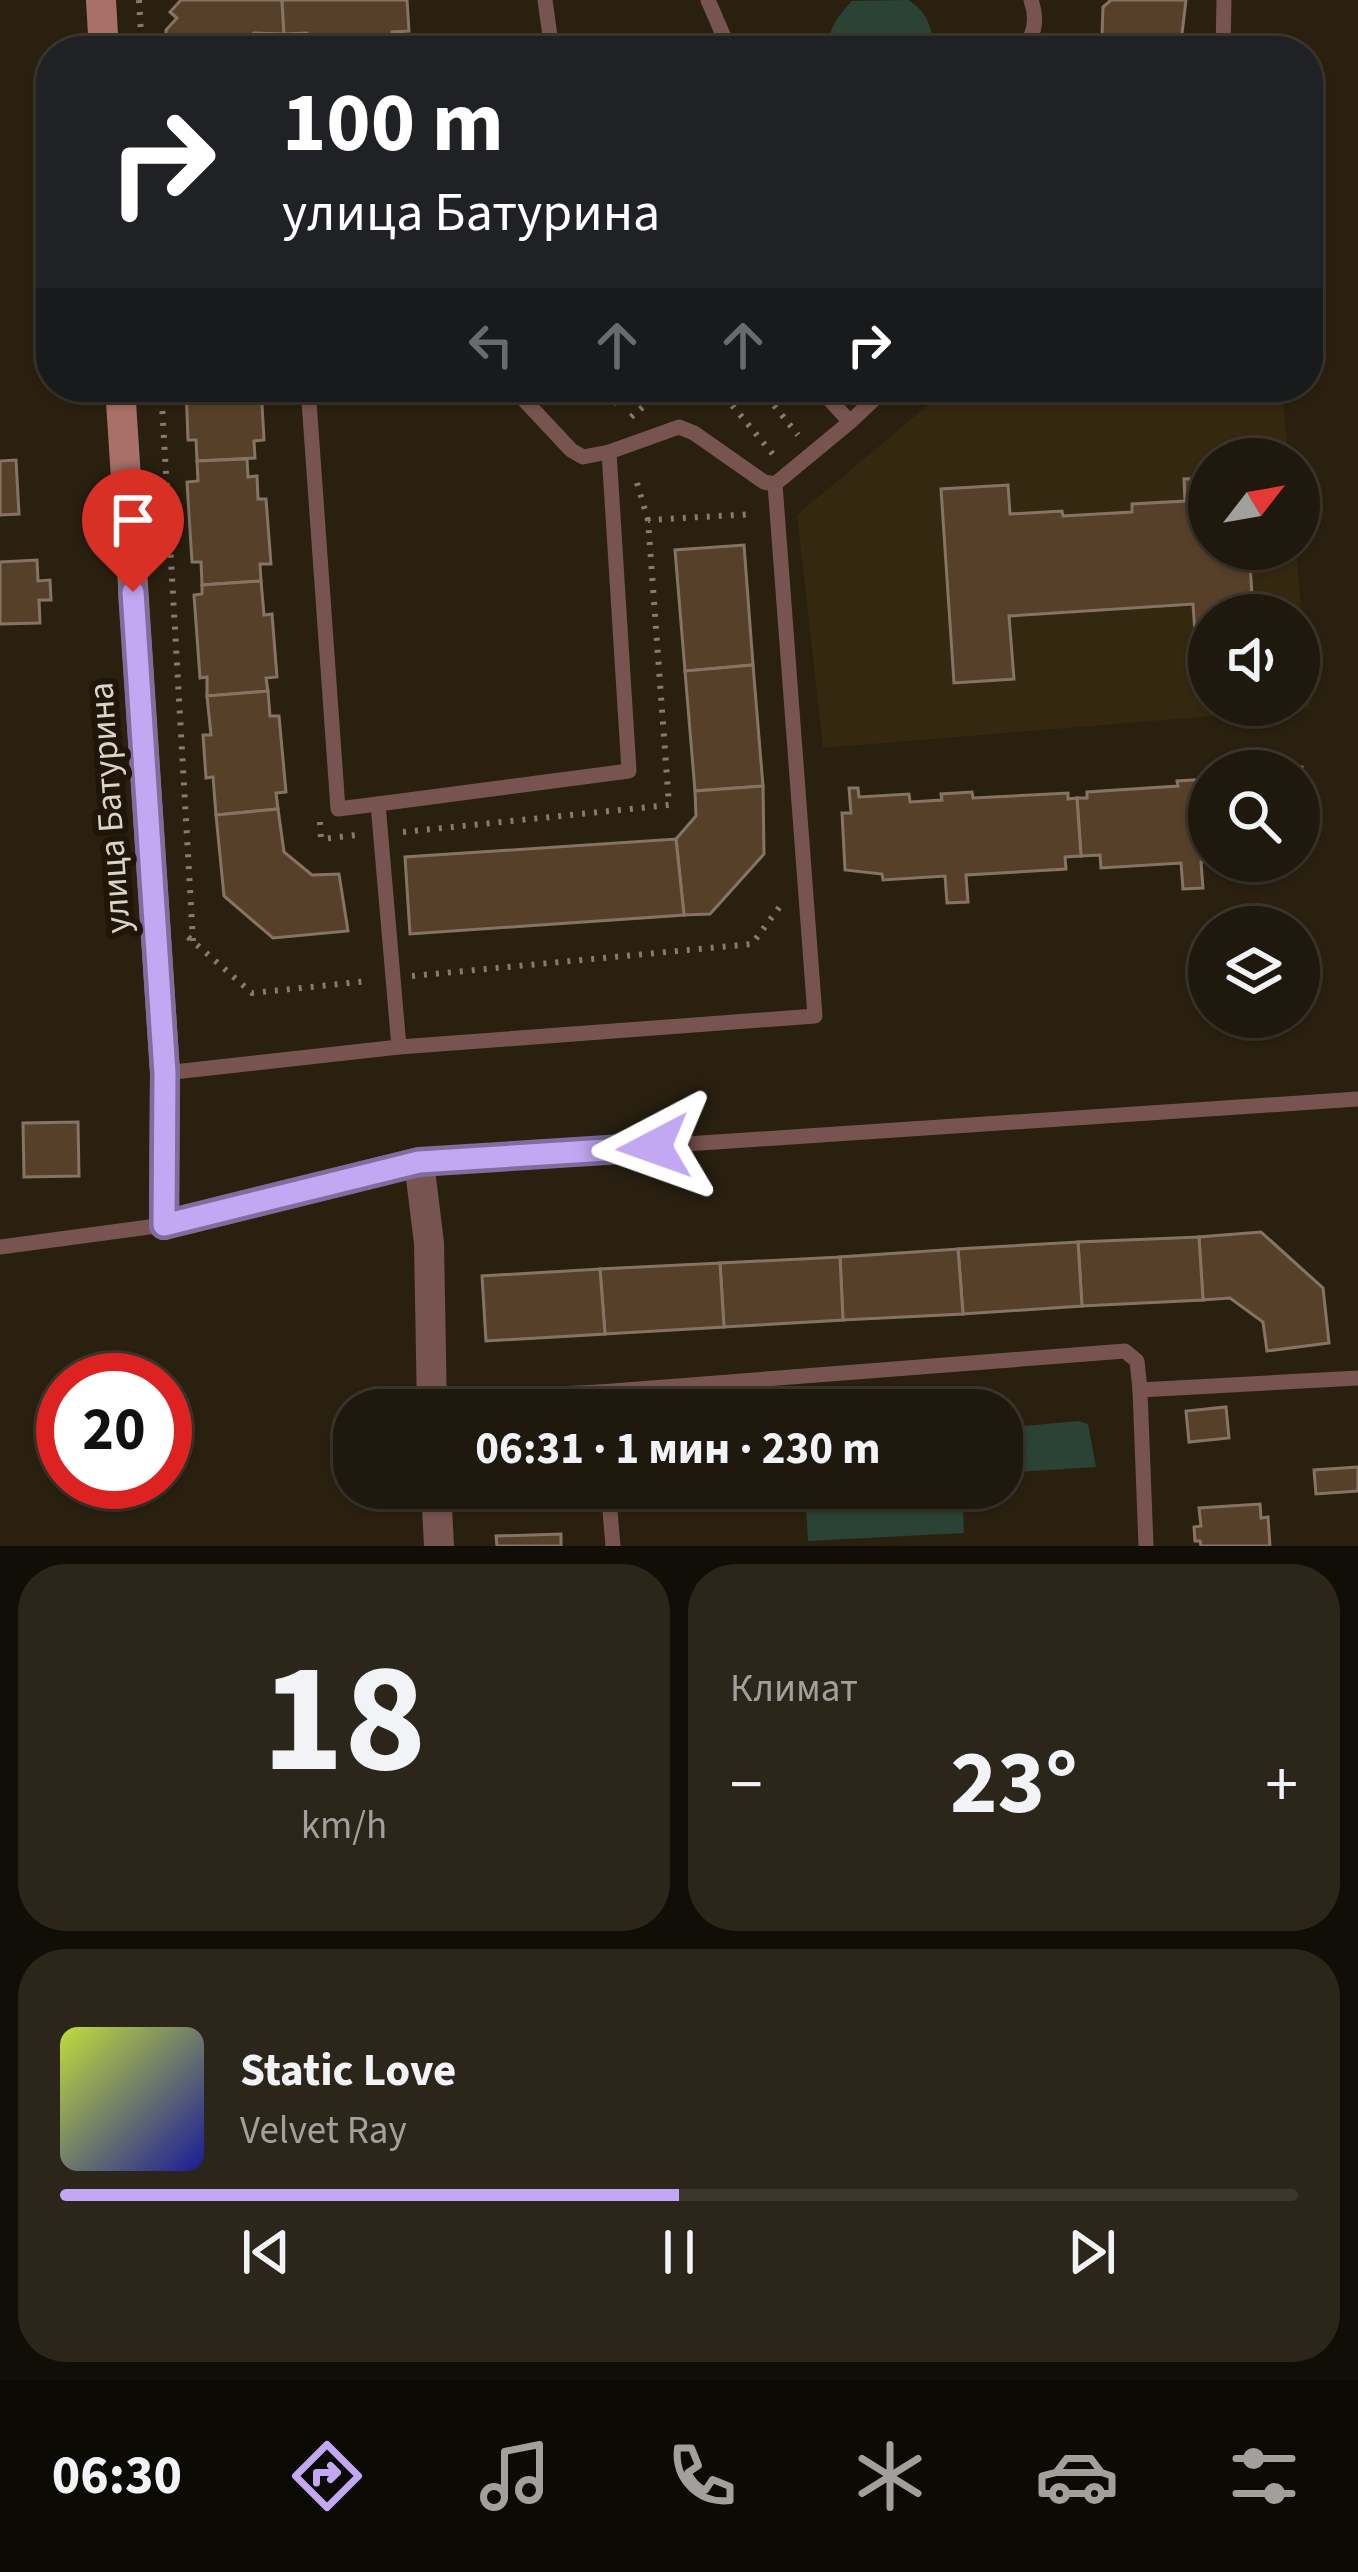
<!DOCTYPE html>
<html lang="ru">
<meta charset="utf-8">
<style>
:root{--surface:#1f180c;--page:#2c251a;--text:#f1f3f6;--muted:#a1a09d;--line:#3c372d;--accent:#c2a7f2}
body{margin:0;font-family:"Source Sans 3",sans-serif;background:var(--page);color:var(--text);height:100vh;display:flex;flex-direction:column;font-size:45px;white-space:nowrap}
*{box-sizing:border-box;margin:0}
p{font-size:39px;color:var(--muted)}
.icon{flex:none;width:66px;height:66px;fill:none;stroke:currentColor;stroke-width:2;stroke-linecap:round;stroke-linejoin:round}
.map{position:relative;height:1546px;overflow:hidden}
.panel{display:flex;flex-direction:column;gap:18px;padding:18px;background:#110d07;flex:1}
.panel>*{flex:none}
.top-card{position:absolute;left:36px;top:36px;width:1287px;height:366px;border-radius:48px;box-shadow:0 3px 9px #0004,0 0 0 3px var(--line);background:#202124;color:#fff;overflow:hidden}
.needle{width:78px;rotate:59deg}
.controls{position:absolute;left:1188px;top:438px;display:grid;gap:24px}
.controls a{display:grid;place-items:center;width:132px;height:132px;border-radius:50%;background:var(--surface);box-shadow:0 3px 9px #0004,0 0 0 3px var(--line);font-size:60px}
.speed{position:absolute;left:36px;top:1353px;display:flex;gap:24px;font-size:60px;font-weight:700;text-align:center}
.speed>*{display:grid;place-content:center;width:156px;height:156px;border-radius:50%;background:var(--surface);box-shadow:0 3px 9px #0004,0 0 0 3px var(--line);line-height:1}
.speed .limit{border:18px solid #d22;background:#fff;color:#111}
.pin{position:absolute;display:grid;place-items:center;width:102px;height:102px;color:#fff;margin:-123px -51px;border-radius:50% 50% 50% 0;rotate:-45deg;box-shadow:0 0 12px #0007}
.pin .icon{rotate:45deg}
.me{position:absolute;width:132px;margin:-66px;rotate:266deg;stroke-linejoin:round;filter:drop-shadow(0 0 9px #0008)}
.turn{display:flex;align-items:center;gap:42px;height:252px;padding:0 48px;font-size:54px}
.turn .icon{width:156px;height:156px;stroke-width:2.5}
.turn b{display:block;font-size:84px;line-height:102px}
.lanes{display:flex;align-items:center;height:114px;padding:0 48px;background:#0003;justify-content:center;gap:60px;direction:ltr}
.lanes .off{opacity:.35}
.big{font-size:90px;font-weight:700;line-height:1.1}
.panel .tile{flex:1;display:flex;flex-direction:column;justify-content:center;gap:18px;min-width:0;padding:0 42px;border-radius:48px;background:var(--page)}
.panel .dial{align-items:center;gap:0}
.dial b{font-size:156px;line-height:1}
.song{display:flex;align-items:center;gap:36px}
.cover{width:144px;height:144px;border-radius:18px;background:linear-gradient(135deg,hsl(70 70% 55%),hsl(240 70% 35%))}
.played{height:12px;border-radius:6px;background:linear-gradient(90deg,var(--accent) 50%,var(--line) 50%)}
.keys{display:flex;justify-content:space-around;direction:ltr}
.heat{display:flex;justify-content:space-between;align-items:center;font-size:66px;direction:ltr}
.panel .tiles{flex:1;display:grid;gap:18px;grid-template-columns:1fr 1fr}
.tile:last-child{grid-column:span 2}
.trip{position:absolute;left:333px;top:1389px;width:690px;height:120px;border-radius:48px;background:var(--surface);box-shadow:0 3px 9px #0004,0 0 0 3px var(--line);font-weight:700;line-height:120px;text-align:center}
.tab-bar{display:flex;height:192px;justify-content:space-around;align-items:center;background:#0c0a05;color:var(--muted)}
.tab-bar .icon{width:84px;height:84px}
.tab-bar .selected{color:var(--accent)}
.tab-bar b{font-size:54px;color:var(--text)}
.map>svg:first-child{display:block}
.built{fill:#352811;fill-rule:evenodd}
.green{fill:#2b4335}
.building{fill:#57402a;stroke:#857465;stroke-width:3}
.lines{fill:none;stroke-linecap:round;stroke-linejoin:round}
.path{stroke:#847c6f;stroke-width:6;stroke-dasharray:3 9;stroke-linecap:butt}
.lane{stroke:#77544f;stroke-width:15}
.street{stroke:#77544f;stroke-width:30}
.secondary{stroke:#a87068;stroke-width:30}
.route-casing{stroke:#7e6d9d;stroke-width:30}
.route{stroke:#c2a7f2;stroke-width:21}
.labels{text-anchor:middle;stroke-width:12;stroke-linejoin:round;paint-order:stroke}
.street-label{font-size:36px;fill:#dad3c9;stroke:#201607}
</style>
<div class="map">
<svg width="1358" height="1546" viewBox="0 0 1358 1546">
<rect width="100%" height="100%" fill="#292010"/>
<path class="built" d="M950,387H1282L1288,459H1209V549H1296L1310,708L823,748L797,515ZM1209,615H1299V705H1209Z"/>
<g class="green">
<path d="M908,0C928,12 932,29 935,51H829C827,29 838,16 852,1Z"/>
<polygon points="1079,1421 1088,1424 1096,1467 1002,1473 1002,1428"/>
<polygon points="805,1488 962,1488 964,1533 808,1541"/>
</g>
<g class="building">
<polygon points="181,0 282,0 284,34 254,33 249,38 253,42 244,51 158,51 158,44 166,44 166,30 177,18 170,12"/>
<polygon points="282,0 407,0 409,31 392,32 393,38 378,39 378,47 340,49 339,40 308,42 307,33 284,34"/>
<polygon points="1111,0 1186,0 1180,51 1100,51 1109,44 1102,36 1103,7"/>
<polygon points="186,387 261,387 264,440 254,441 255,458 197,461 196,440 188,440"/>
<polygon points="589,387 634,387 615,404 606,394 597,402 586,390"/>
<polygon points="247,459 248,477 257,476 258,499 266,499 271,564 260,564 261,581 202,585 201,562 192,562 187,482 198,481 197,461"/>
<polygon points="16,460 19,514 0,515 0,461"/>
<polygon points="1209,478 1209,549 1249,549 1253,610 1209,615 1209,633 1195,634 1193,604 1009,616 1014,679 954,683 941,489 1008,485 1010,514 1062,511 1063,516 1132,512 1132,504 1185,501 1184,479"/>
<polygon points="744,545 753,665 685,671 675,550"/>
<polygon points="37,560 38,581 50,580 51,600 39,600 40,623 0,624 0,562"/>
<polygon points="261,581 264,615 272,614 277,677 266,678 268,691 207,696 207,677 200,678 194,595 202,594 202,585"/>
<polygon points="753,665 763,786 695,791 685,671"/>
<polygon points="268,691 270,716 279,716 286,792 276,793 278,809 216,815 213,777 206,778 203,735 211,735 207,696"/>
<polygon points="1295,767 1302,767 1303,786 1312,785 1316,842 1299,843 1299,849 1299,771"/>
<polygon points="1208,779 1209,861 1224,861 1201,862 1203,888 1183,889 1181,863 1101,868 1100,855 1081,856 1077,798 1087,798 1087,792 1178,786 1177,781"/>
<polygon points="763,786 764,854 710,914 684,915 676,839 696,816 695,791"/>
<polygon points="849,788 858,788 859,797 909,794 910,802 942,800 941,794 972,792 973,798 1068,793 1068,799 1077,798 1081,856 1065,857 1066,869 966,875 968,902 947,903 945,876 883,880 882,874 845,870 842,813 851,813"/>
<polygon points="278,809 284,852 312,875 339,874 348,931 273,938 224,896 216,815"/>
<polygon points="676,839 684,915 410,934 405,857"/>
<polygon points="78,1122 79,1176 24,1177 23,1123"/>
<polygon points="1261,1232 1323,1288 1329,1343 1267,1351 1263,1322 1230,1298 1203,1300 1199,1237"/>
<polygon points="1199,1237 1203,1300 1082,1306 1078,1242"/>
<polygon points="1078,1242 1082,1306 963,1314 958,1249"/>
<polygon points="958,1249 963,1314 843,1320 840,1257"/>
<polygon points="840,1257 843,1320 724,1327 720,1263"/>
<polygon points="720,1263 724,1327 605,1334 600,1269"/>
<polygon points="600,1269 605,1334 486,1341 482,1276"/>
<polygon points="1226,1407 1229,1438 1189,1442 1186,1411"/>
<polygon points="1358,1467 1358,1491 1316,1494 1314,1470"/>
<polygon points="1260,1504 1261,1518 1268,1517 1270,1546 1201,1546 1200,1541 1195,1541 1194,1527 1201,1526 1199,1508"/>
<polygon points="561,1534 561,1546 497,1546 496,1536"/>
</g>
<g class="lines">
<g class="path">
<polyline points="139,0 142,51"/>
<polyline points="454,51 526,43 526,39"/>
<polyline points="161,387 193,941"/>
<polyline points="717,387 776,458"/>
<polyline points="759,387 798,435"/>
<polyline points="631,417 666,387"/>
<polyline points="637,483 648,520"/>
<polyline points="320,822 321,839 357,835"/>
<polyline points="403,832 669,805 648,520 754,514"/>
<polyline points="188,937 252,993 369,981"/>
<polyline points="412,976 752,944 784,901"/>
</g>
<g class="lane">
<polyline points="545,0 552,51"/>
<polyline points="708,0 730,51"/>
<path d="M1020,51C1035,37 1038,20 1031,0"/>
<polyline points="1223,51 1224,0"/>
<polyline points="308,387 338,809 378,804"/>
<polyline points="512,387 571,450 583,457 609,452 679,427 694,433 764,482 775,484 850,422"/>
<polyline points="818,387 850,422 887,387"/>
<polyline points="399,1047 378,804 629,771 609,452"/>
<polyline points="165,1073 399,1047 815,1016 775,484"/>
<polyline points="419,1162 1358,1099"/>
<polyline points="0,1247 164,1225"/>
<polyline points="600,1392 1125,1351 1137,1361 1140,1390"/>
<polyline points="431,1400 600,1392 601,1410"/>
<polyline points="608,1488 613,1546"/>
<polyline points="1146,1546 1140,1390 1358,1378"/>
</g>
<g class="street">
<polyline points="164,1225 419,1162 429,1243 432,1410"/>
<polyline points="436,1488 439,1546"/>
</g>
<g class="secondary">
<polyline points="101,0 104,51"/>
<polyline points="120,387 165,1073 164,1225"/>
</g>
</g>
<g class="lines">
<g class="route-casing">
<polyline id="route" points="133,592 165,1073 164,1225 419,1162 654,1147"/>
</g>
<use href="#route" class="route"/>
</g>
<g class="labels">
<g class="street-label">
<text transform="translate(108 808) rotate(-94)" y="13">улица Батурина</text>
</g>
</g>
</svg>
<div class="controls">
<a><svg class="needle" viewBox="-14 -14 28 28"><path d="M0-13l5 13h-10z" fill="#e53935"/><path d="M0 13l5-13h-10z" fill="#a1a09d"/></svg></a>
<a><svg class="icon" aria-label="sound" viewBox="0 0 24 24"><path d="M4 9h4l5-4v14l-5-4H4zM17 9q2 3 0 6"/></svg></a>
<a><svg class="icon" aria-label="search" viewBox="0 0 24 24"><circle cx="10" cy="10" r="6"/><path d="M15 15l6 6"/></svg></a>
<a><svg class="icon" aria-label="layers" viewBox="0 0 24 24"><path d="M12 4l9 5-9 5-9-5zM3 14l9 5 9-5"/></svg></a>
</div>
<div class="speed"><div class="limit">20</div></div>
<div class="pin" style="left:133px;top:592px;background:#d93025"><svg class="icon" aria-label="arrive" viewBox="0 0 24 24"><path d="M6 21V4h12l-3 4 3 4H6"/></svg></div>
<svg class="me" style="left:654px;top:1147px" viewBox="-20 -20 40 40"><path d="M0-17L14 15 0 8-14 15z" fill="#c2a7f2" stroke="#fff" stroke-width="4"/></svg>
<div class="trip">06:31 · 1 мин · 230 m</div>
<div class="top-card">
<div class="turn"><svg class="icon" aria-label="right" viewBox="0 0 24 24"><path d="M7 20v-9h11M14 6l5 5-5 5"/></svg><div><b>100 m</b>улица Батурина</div></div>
<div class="lanes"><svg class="icon off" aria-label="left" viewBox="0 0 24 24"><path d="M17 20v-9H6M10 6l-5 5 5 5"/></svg><svg class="icon off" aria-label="ahead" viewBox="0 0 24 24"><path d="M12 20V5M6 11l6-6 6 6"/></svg><svg class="icon off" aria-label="ahead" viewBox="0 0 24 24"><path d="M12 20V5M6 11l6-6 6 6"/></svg><svg class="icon" aria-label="right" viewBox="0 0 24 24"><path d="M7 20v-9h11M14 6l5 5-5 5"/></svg></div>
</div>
</div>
<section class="panel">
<div class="tiles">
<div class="tile dial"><b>18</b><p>km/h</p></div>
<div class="tile"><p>Климат</p>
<div class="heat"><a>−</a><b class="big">23°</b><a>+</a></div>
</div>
<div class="tile">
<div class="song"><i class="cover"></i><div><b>Static Love</b><p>Velvet Ray</p></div></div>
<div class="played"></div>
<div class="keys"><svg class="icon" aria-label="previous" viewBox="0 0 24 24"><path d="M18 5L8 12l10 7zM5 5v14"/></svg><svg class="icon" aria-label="pause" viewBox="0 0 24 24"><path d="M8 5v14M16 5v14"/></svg><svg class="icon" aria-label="next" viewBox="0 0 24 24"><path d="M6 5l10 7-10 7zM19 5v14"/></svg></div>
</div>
</div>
</section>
<nav class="tab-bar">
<b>06:30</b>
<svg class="icon selected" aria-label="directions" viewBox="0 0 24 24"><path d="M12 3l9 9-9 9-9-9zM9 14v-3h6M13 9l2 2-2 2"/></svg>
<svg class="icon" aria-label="music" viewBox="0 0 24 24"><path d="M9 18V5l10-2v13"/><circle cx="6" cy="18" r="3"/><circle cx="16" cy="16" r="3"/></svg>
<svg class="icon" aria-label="phone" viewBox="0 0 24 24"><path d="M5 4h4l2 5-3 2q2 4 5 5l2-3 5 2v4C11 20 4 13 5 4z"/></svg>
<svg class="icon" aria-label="climate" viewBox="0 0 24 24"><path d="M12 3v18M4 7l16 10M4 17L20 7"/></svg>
<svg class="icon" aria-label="car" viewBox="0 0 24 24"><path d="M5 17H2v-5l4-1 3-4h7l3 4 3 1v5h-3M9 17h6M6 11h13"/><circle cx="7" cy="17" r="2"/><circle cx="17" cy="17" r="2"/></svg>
<svg class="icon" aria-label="filters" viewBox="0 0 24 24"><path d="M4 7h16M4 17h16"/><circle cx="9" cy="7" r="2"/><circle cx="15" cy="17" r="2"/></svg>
</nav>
